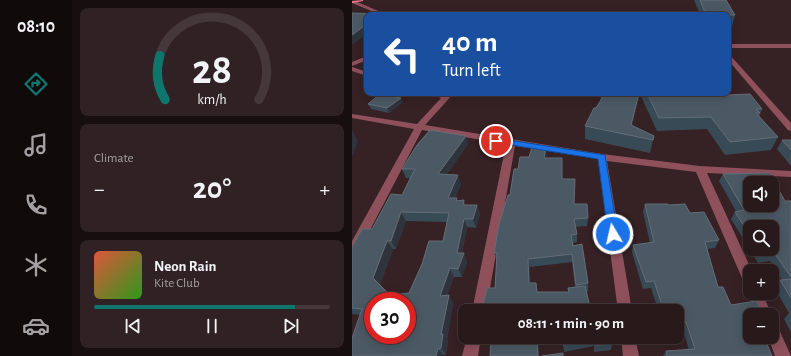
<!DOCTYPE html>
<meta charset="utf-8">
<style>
:root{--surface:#28191b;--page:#302224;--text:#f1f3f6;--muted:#a5a0a3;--line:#44383a;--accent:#0f766e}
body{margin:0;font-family:"Alegreya Sans",sans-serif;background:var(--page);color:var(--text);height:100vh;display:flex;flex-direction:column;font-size:15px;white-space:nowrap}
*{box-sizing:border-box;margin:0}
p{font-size:13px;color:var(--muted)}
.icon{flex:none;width:22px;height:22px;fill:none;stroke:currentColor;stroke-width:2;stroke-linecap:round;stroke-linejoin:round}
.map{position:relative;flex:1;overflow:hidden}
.panel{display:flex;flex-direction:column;gap:8px;padding:8px;background:#160e0f;width:280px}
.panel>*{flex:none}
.banner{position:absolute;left:12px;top:12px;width:367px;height:84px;border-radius:8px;box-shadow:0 2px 10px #0003,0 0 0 1px var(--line);background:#1a4fa0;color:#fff;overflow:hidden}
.fabs{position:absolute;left:391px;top:176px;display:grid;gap:8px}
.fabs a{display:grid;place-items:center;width:36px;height:36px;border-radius:8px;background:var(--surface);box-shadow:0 2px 10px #0003,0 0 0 1px var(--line);font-size:20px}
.speed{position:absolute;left:12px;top:292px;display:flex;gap:8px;font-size:20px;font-weight:700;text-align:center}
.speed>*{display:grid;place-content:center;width:52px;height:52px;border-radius:50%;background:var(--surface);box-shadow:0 2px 10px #0003,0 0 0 1px var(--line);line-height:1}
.speed .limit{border:6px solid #d22;background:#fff;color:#111}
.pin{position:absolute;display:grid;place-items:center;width:34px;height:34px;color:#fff;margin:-17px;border:2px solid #fff;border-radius:50%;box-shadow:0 1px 4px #0007}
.me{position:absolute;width:44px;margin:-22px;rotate:351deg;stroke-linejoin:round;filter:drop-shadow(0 0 3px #0008)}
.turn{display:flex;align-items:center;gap:14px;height:84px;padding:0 12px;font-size:18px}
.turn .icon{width:52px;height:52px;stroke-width:2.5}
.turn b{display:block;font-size:28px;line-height:34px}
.big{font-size:30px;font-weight:600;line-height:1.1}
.panel .card{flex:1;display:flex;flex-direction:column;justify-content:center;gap:6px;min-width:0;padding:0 14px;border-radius:8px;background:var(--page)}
.panel .dial{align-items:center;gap:0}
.dial svg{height:104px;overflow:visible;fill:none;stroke:var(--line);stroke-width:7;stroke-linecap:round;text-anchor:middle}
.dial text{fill:var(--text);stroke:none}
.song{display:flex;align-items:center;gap:12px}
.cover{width:48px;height:48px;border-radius:6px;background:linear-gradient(135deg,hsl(10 70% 55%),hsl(110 70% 35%))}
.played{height:4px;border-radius:2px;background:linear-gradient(90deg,var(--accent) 85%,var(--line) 85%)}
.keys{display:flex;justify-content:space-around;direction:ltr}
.heat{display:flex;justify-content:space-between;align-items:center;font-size:22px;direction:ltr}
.trip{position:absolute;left:106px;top:304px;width:226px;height:40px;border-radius:8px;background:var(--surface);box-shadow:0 2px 10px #0003,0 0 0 1px var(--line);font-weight:600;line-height:40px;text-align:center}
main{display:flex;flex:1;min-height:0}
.menu{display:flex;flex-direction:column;width:72px;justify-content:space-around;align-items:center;background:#100a0b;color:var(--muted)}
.menu .icon{width:28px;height:28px}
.menu .active{color:var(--accent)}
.menu b{font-size:18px;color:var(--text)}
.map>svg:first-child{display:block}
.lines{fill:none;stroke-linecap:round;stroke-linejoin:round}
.minor{fill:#8e515c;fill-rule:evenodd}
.major{fill:#f37590;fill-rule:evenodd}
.wall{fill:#384a56;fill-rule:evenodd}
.shaded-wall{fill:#2f333c}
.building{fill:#4b5964;stroke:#646d77;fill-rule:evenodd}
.route{fill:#1a73e8;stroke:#114b97}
</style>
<main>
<nav class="menu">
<b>08:10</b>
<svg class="icon active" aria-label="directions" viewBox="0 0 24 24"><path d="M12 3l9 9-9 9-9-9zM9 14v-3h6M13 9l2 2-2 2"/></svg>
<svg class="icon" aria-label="music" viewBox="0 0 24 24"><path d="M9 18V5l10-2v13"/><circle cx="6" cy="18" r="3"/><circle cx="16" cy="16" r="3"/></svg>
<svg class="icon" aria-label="phone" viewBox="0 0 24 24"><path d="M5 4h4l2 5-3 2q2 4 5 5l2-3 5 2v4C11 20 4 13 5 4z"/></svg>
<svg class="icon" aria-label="climate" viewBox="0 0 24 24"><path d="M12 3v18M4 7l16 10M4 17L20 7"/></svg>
<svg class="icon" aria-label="car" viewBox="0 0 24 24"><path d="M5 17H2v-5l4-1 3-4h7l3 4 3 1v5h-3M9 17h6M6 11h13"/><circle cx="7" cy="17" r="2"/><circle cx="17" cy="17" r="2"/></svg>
</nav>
<section class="panel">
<div class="card dial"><svg viewBox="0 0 100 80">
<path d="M14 69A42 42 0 1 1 86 69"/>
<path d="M14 69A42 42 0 0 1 10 35" stroke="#0f766e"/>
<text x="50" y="56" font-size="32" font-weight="700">28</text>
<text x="50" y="72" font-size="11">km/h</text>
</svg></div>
<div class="card"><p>Climate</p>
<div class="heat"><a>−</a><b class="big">20°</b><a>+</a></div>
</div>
<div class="card">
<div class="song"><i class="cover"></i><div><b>Neon Rain</b><p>Kite Club</p></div></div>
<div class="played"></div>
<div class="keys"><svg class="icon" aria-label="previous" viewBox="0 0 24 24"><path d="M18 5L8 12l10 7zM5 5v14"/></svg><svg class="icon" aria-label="pause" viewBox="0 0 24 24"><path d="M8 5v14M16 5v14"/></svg><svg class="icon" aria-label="next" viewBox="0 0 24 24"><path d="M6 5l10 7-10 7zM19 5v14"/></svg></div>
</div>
</section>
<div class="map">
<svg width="439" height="356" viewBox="0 0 439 356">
<rect width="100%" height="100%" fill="#362124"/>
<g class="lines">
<g class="minor">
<polygon points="0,1 3,1 36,15 29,15 0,3"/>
<rect x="376" y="44" width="63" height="4"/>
<polygon points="376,54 378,55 439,123 439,131 436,130 376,60"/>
<polygon points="15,56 15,60 0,66 0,62"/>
<polygon points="0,67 15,72 15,76 0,71"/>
<polygon points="76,93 93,94 102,93 73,125 250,154 348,166 439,171 439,177 355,173 400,271 398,271 398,287 393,285 344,172 255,161 280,311 266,311 246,159 163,146 134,311 120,311 154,144 70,130 4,257 0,258 0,241 62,129 0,118 0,114 65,124 89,98"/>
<polygon points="398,289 398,293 410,293 420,315 406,315 396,293"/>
<polygon points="420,323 425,325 439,356 423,356 416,337 420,337"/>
<polygon points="115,337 129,337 126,356 110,356"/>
<polygon points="269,337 283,337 287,356 271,356"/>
</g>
<polygon class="major" points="11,0 11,1 0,3 0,1"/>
</g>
<g class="wall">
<polygon points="342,0 374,0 383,15 380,26 376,26 376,15 348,15"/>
<polygon points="248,93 371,93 373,95 410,109 407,117 426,137 419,150 373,155 355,129 305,131 288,94 280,125 302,136 298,153 233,139 233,126 249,100"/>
<polygon points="51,102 37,113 19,109 16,104"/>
<path d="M114,136L116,144L95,174L109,184L103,198L106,201L112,200L113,205H125L128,214L124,228L115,227L110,253H112L115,262L110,277H102L95,295H97L101,303L95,339L96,341L94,355H91L8,315L0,314V247L20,229L50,195L58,178H54L50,169ZM54,221L95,222L91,241L57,293L38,295L28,285L41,249H44Z"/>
<polygon points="430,140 439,140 439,166 425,149"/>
<path d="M195,156L194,158L210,179L222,204L236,218L235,226L223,227L225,234V242L221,243L236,283V291H234L239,311L143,288L145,261L142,253L158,195L166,169L177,157ZM220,262L223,287L216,288V292H185L178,283V267Z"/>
<path d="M371,174L433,201H439V332L432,319L437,313L422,287L428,280H430L418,261L406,263L379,219L383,212L384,211L367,181ZM398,227L420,249H398Z"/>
<polygon points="293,204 316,205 338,213 367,240 363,248 355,249 366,287 379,305 398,315 420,356 311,356 314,351 337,350 331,329 325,330 325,311 297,311 298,309 304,308 305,306 299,288 291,289 280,252 281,245 298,243 291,212"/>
<polygon points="210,337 259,337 260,344 259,350 242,352 242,346 212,352"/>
</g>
<g class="shaded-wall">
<polygon points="15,24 15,34 0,45 0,35"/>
<polygon points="287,93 288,93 278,135 279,125"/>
<polygon points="49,98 51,102 37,113 35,108"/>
<polygon points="0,130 6,141 0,157"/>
<polygon points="114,136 116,144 89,182 86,174"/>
<polygon points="194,148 195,156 192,167 192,158"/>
<polygon points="106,175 109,184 99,206 96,198"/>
<polygon points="125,205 128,214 124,228 121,219"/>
<polygon points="49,212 54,221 44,249 39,241"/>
<polygon points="112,219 115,227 108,261 105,253"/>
<polygon points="35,241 41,249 28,286 21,278"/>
<polygon points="112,253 115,262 110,277 106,269"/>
<polygon points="176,259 178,267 179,291 177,283"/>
<polygon points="98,268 102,277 92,304 88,296"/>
<polygon points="97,295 101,303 95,339 96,341 94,355 89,348 89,335"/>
<polygon points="185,337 186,337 187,356 186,356"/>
<polygon points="86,349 91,355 90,356 84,356"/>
</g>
<g class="building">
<polygon points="348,0 374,0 383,15 354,15"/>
<polygon points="0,13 29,14 28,15 15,15 15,24 0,35"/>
<polygon points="251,93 287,93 279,125 302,136 301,140 233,126 242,108 244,108 252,95"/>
<polygon points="295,93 371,93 373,95 398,94 410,109 404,109 408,113 404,113 426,137 378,142 359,117 307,118"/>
<polygon points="28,94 49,98 35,108 16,104"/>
<path d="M78,130L114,136L86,174L106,175L96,198H105L104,201L112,200L111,205H125L121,219H112L105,253H112L106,269L98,268L88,296L97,295L89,335L91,334L89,348L86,349L84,356H0V338L10,309L0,308V247L10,229H20L39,194L50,195L63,169H50L65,145ZM49,212L97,213L91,241H77L70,264L57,293L38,295L21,278L35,241H39ZM21,301H55V335H21Z"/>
<polygon points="430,140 439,140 439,150"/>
<polygon points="180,147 194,148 192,158 210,158 210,179 223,179 222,204 235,204 236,218 222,219 225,234 219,235 221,246 230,244 236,283 224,285 220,254 176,259 177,283 184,283 185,292 217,292 216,288 233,286 239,311 131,311 131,305 135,288 143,288 145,253 142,253 147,224 156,195 158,195 162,169 166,169 168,157 177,157"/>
<path d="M417,173L433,201H439V277L423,254L411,255L407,249H420V227H398V235L383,212L392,210L371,174ZM398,183H420V205H398Z"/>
<polygon points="293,204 316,204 316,205 333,204 338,213 352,212 367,240 353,242 366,287 371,287 379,305 404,301 412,315 398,315 398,337 412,337 420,356 315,356 314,351 343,349 334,322 325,323 325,311 298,311 298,309 306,308 305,305 310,305 302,281 294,282 281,245 302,242"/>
<polygon points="439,279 439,298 428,280"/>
<polygon points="139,337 185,337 186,356 138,356"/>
<polygon points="210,337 259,337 260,344 243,345 242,340 211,345"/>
<polygon points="211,353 211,356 190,356"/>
</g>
<polygon class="route" points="144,138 253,155 266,234 265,237 261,238 257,237 256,234 246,159 141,142 140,141"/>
</svg>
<div class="fabs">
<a><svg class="icon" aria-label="sound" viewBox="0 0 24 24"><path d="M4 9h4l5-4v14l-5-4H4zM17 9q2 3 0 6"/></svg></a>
<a><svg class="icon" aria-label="search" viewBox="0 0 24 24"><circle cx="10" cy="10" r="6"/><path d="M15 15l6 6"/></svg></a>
<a>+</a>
<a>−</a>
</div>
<div class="speed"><div class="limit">30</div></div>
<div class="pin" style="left:144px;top:141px;background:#d93025"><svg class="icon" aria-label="arrive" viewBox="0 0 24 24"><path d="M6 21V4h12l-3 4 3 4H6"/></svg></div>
<svg class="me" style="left:261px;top:234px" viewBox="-20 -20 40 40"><circle r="17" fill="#1a73e8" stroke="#fff" stroke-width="3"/><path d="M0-11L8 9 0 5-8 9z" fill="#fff"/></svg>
<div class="trip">08:11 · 1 min · 90 m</div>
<div class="banner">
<div class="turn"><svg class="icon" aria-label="left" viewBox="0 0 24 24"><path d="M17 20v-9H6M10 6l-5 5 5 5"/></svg><div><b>40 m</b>Turn left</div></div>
</div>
</div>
</main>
